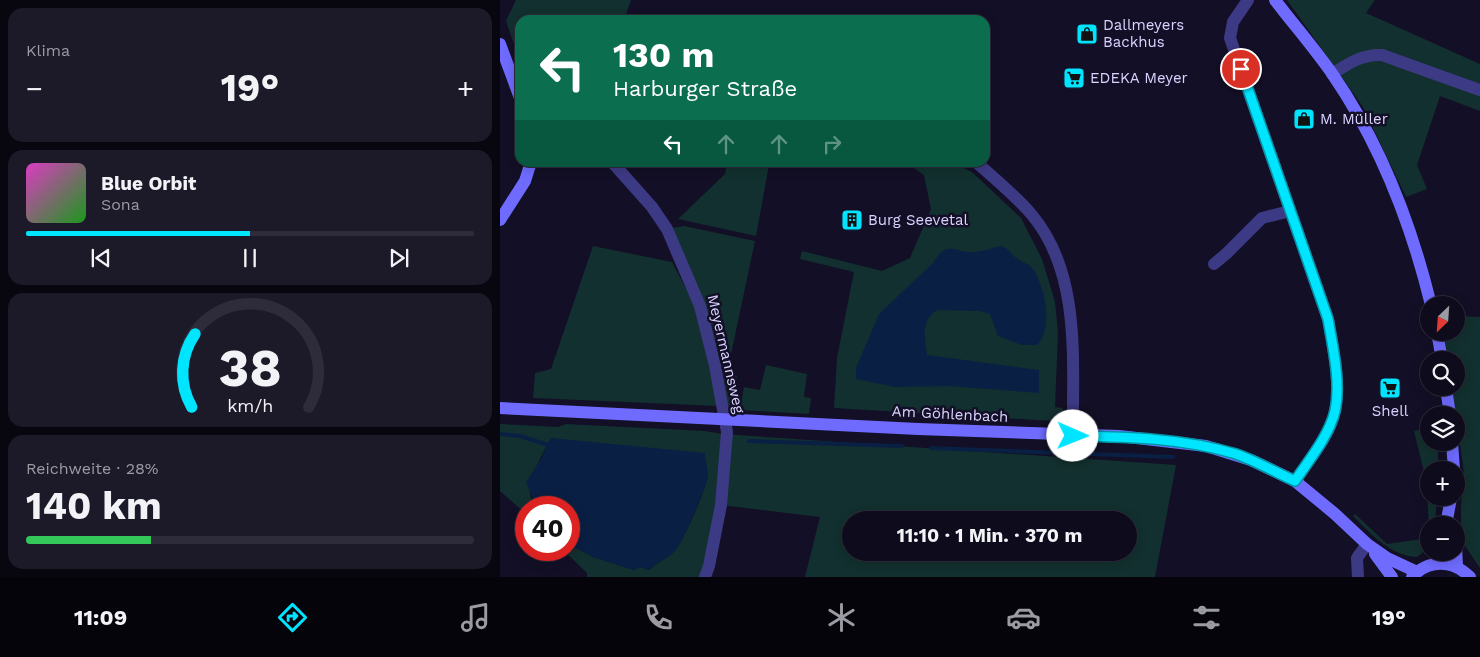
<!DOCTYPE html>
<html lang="de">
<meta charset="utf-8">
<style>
:root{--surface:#0e0b1c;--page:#1c1929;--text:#f1f3f6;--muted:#9b9ba3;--line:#2e2b3b;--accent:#00e5ff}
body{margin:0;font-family:"Work Sans",sans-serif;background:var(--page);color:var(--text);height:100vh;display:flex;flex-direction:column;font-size:19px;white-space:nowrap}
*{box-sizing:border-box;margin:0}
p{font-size:16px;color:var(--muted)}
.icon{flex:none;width:28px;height:28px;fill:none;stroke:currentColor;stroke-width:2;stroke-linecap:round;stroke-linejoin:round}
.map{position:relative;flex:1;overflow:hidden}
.sheet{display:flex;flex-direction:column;gap:8px;padding:8px;background:#08060f;width:500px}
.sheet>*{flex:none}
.top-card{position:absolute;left:15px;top:15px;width:475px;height:152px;border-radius:15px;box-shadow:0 2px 12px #0003,0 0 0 1px var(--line);background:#0b6e4f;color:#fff;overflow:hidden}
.needle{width:32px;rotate:205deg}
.controls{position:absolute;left:920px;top:296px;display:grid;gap:10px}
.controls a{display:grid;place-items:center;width:45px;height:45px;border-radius:50%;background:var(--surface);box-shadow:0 2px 12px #0003,0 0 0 1px var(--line);font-size:25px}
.speed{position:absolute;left:15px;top:496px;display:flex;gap:10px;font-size:25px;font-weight:700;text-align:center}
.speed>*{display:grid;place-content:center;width:65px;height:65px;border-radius:50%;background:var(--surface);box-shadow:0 2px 12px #0003,0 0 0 1px var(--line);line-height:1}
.speed .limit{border:8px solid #d22;background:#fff;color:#111}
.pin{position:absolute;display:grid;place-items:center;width:42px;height:42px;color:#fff;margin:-21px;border:2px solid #fff;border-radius:50%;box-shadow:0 1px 5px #0007}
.me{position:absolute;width:55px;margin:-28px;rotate:91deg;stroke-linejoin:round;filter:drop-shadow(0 0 4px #0008)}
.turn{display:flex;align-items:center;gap:18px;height:105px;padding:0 15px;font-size:22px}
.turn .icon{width:65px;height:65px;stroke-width:2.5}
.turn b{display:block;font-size:35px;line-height:42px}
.lanes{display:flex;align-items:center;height:48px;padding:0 15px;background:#0003;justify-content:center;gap:25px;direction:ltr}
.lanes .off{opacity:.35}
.big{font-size:38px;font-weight:700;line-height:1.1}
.sheet .card{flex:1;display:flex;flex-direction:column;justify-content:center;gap:8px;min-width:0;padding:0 18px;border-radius:15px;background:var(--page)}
.sheet .dial{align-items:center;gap:0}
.dial svg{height:130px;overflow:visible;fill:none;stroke:var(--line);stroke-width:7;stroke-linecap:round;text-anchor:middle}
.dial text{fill:var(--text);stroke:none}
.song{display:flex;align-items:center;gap:15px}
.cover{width:60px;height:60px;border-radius:8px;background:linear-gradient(135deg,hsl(310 70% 55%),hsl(120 70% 35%))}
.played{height:5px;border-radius:2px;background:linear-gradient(90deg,var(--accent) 50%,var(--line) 50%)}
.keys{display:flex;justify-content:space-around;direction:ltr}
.heat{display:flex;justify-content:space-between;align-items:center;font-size:28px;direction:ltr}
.charge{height:8px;border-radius:4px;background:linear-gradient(90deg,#34c759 28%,var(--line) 0)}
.trip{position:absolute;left:342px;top:511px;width:295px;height:50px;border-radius:25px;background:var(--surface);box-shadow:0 2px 12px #0003,0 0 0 1px var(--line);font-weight:700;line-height:50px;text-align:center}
.dock{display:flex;height:80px;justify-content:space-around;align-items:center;background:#06040b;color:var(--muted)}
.dock .icon{width:35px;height:35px}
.dock .active{color:var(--accent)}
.dock b{font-size:22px;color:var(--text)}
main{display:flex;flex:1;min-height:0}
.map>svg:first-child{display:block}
.green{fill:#12302f;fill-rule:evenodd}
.water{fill:#0a1f44}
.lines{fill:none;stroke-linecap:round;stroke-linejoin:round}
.stream{stroke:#0a1f44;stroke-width:4}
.street{stroke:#3d3a85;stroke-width:12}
.secondary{stroke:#6f6bff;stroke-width:12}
.route-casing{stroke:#0095a6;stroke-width:12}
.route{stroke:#00e5ff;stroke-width:9}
.labels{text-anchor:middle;stroke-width:5;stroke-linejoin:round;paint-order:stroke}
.poi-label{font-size:15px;fill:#d9d4ff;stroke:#130f26;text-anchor:start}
.street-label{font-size:15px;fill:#d9d4ff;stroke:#130f26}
</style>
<main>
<section class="sheet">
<div class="card"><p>Klima</p>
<div class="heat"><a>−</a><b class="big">19°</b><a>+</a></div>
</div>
<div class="card">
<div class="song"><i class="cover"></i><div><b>Blue Orbit</b><p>Sona</p></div></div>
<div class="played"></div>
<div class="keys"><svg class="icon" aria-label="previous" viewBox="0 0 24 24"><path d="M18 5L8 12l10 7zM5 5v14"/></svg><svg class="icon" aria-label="pause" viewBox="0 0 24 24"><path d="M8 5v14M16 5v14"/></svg><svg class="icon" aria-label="next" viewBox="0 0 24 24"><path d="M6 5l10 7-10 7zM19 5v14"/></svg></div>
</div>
<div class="card dial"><svg viewBox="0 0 100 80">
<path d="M14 69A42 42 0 1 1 86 69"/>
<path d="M14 69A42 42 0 0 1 16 24" stroke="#00e5ff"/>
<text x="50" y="56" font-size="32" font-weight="700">38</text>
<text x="50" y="72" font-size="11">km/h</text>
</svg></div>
<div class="card"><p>Reichweite · 28%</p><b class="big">140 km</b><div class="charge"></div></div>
</section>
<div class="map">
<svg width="980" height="577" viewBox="0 0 980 577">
<rect width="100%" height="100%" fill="#130f26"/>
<g class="green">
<polygon points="16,0 131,0 124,20 20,20 20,62 6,21"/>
<polygon points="787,0 875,0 866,13 980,64 980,111 940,96 917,165 927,189 906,197 863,107"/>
<polygon points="227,163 453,163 472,172 521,218 542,259 555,302 558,333 555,407 563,408 560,417 553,421 334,408 337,358 354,272 300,259 302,251 382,271 410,258 431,209 424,175 414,168 269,165 256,236 178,219 225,174"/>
<polygon points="184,226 255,241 227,373 237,376 231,406 225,405 172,228"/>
<polygon points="93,246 172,262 195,306 218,406 33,398 35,373 51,369"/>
<polygon points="956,316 980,317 980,568 961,540 961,505 964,473 952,388 956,388 956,360 948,360 944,333 956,332"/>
<polygon points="266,365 307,374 304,397 311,398 309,414 240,410 244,387 260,390"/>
<path d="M0,424L58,427L66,424L205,431L223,434L676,465L655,577H305L320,517L221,505L205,577H87V573L63,550H69V544L93,557L134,570L140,567L149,570C157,562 168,559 176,549C184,539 205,492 207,479C208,472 207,466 205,460L51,438C43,453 32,472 30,489C29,496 33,502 36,507L26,508V514L0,491ZM351,520H629V552H351Z"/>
<polygon points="923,429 929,433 929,442 938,443 938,470 929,470 929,498 937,498 935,525 929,525 926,480 914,431"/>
<path d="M855,514L887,544L929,538V548L917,557C890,556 870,533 853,516Z"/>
</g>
<g class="water">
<path d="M501,246C509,249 510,252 515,257C520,262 527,262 532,268C545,285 554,329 537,345H522L498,336L490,314L480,311L437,310C420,322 425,337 427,355L539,370V393L449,386L395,387L356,379V368L379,314L434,262C446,240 454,252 472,252C482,252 491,248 501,246Z"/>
<path d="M51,438L205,453C205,461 208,468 208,476C207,487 183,540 176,550C168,559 157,562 148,570L140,567L134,570L93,557L69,544V508L36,507L26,482L41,459Z"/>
</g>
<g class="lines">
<g class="stream">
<polyline points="0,434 20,436 51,446"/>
<polyline points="249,441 402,446"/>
<polyline points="431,448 673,457"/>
</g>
<g class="street">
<path d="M748,0L733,22L730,38L828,319C833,348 841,383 835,411C830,436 809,460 795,481"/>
<path d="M832,74C848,64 862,54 882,55L980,90"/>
<polyline points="112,162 152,207 167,229 200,306 215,366 227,432 221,505 209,566 205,577"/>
<path d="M476,162C495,179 516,196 532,215C582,275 572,363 573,436"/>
<polyline points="714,264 726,254 762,218 790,211"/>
<polyline points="858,577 857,558 867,544"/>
</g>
<g class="secondary">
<path d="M775,0C794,25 815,49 833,75C881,145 911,223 931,305"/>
<polyline points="0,44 20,98"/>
<polyline points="0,220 25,181 31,162"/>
<polyline points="937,332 942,360"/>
<polyline points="946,388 950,415"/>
<polyline points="0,408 418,429 619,436 706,446 751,460 795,481 835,514 867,544 887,558 917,572"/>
<polyline points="952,442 954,470"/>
<polyline points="946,525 951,498"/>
<polyline points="956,544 957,567"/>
<polyline points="875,554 892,577"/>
<path d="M912,577C929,559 953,560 970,577"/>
</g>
</g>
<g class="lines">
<g class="route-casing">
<path id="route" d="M573,436C628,437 683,438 736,454C756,461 775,472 795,481C809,460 829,436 835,411C841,383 833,348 828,319L741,69"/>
</g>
<use href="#route" class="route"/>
</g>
<defs>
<g id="shop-square" transform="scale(1.125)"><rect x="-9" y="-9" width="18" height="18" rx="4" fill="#00e5ff" stroke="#130f26"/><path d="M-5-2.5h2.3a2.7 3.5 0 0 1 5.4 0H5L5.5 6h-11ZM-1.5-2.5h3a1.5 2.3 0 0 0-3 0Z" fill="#111"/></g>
<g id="supermarket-square" transform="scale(1.125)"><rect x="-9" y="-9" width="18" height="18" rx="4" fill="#00e5ff" stroke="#130f26"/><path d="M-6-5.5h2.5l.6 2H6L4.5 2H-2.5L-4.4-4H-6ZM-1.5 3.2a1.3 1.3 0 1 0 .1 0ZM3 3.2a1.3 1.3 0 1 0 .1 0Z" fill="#111"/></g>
<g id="building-square" transform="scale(1.125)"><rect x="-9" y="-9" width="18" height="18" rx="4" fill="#00e5ff" stroke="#130f26"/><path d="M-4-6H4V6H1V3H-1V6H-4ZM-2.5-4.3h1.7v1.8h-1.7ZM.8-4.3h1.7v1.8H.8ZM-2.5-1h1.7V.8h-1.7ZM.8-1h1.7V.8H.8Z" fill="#111"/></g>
</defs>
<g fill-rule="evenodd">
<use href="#shop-square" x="587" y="34"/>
<use href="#supermarket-square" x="574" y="78"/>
<use href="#shop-square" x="804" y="119"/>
<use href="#building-square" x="352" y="220"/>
<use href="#supermarket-square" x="890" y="388"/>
</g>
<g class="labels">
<g class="poi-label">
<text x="603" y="30">Dallmeyers<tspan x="603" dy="17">Backhus</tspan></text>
<text x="590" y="83">EDEKA Meyer</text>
<text x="820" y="124">M. Müller</text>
<text x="368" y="225">Burg Seevetal</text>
<text x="890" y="416" text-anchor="middle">Shell</text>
</g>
<g class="street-label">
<text transform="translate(226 354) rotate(77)" y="5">Meyermannsweg</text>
<text transform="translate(450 414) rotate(3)" y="5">Am Göhlenbach</text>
</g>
</g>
</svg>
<div class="controls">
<a><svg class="needle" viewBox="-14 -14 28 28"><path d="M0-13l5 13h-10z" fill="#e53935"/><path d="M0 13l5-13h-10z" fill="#9b9ba3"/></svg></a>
<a><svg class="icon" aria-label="search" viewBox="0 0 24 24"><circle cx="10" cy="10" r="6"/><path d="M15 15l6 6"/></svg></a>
<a><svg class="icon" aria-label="layers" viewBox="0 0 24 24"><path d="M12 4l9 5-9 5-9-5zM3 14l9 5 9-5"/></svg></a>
<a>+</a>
<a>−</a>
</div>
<div class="speed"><div class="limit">40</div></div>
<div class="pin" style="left:741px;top:69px;background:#d93025"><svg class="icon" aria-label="arrive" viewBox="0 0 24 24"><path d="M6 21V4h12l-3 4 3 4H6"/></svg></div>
<svg class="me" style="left:573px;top:436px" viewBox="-20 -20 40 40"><circle r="19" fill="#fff"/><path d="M0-13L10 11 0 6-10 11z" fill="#00e5ff"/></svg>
<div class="trip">11:10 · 1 Min. · 370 m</div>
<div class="top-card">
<div class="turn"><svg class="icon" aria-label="left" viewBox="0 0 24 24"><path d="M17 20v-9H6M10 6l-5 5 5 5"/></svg><div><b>130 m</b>Harburger Straße</div></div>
<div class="lanes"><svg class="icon" aria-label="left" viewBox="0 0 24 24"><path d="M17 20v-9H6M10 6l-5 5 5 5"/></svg><svg class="icon off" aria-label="ahead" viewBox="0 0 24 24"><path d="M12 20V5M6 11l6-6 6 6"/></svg><svg class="icon off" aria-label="ahead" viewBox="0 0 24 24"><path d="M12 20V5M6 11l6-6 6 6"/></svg><svg class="icon off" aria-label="right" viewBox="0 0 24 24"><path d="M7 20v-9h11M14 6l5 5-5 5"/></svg></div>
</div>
</div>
</main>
<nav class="dock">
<b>11:09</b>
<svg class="icon active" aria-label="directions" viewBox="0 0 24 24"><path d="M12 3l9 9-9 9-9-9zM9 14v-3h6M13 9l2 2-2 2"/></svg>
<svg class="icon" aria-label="music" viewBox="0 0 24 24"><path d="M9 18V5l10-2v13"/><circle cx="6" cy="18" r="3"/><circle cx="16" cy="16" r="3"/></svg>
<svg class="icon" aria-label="phone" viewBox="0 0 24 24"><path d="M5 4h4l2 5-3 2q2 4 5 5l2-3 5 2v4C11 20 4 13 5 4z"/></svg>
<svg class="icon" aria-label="climate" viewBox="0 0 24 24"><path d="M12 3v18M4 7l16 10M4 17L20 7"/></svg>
<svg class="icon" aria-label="car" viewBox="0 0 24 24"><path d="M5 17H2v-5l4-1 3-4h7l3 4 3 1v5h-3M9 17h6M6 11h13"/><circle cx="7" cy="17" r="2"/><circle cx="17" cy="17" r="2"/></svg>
<svg class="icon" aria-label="filters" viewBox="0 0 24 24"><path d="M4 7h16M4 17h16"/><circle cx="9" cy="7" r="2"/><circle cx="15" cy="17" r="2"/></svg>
<b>19°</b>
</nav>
